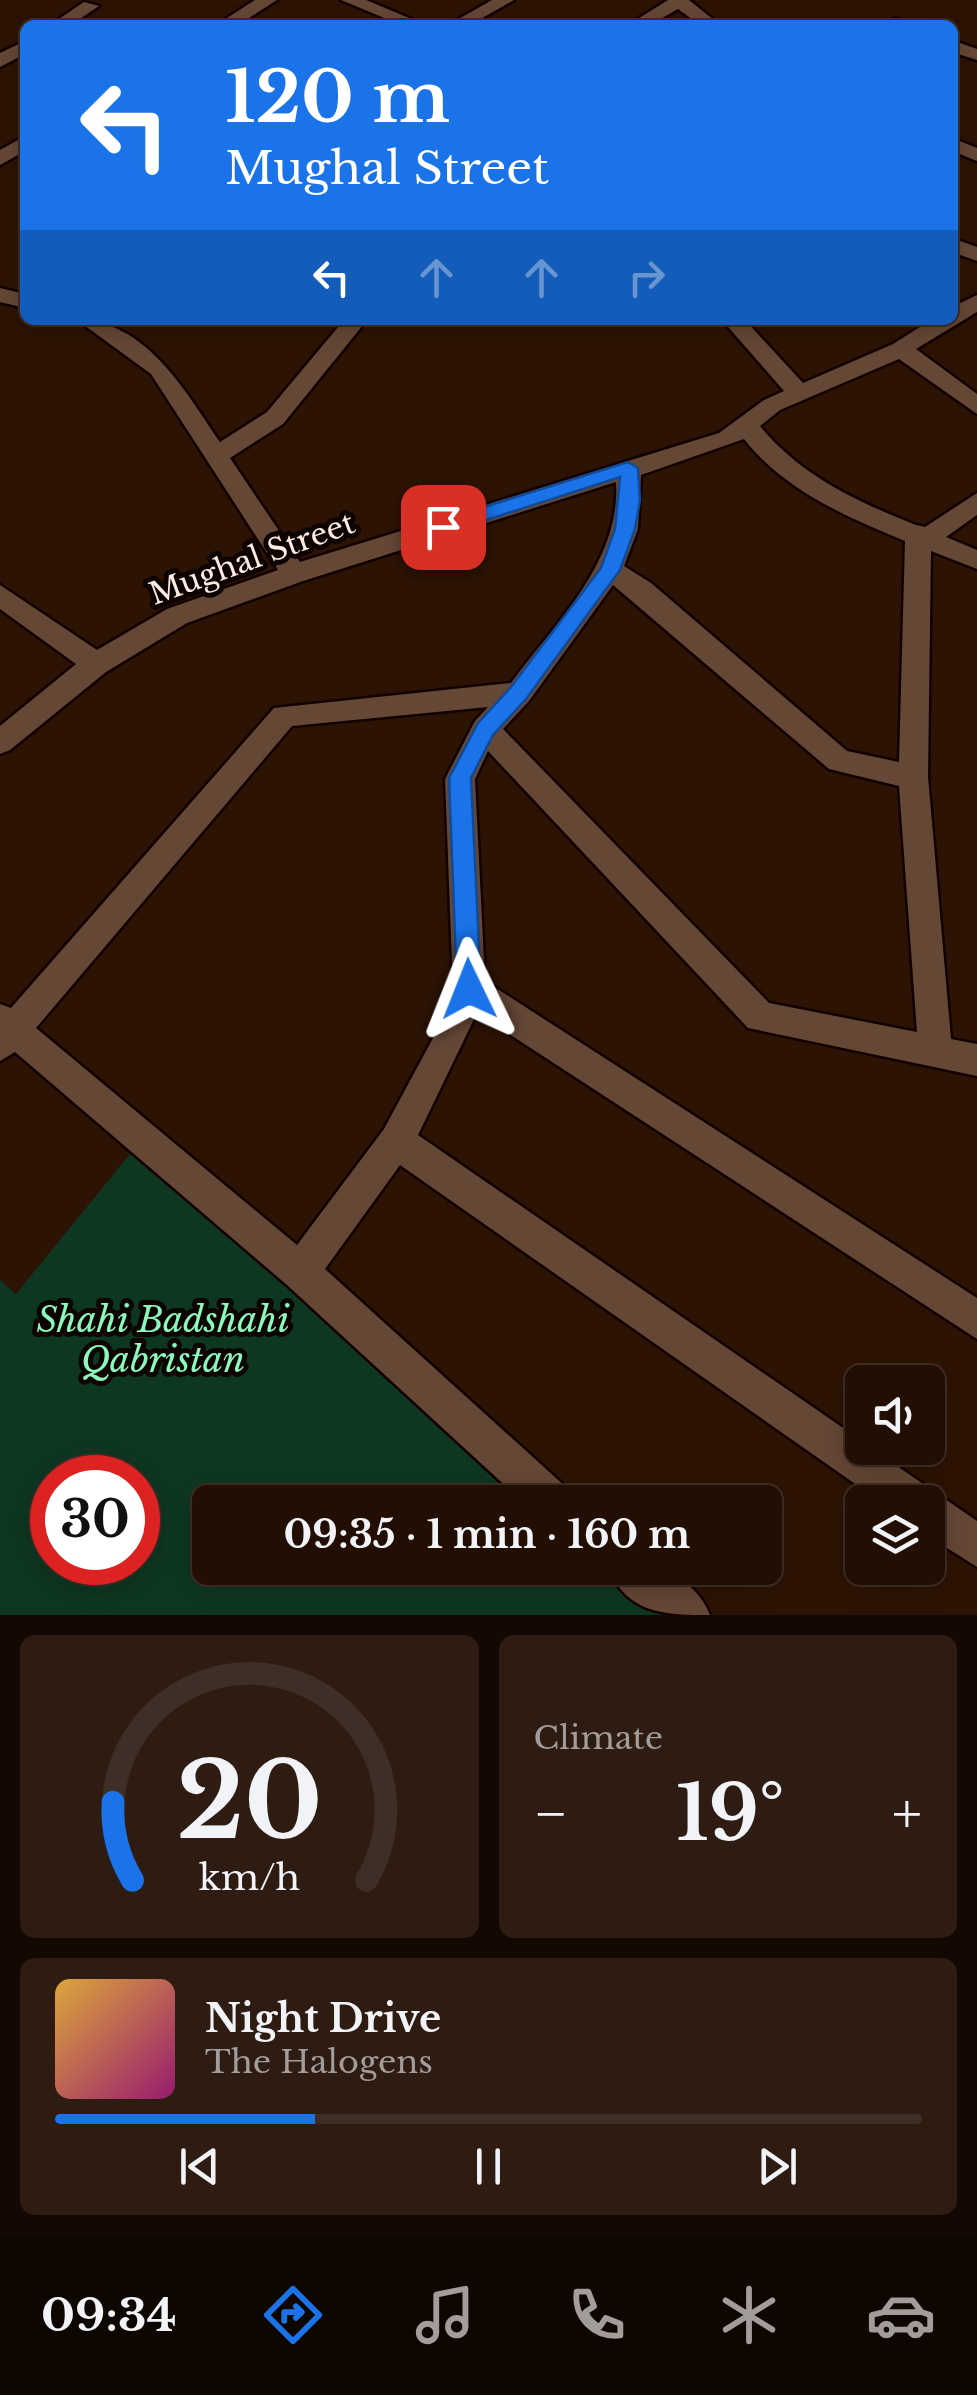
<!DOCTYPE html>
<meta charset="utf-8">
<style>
:root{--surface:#220e03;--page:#2e1c12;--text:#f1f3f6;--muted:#a29c9a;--line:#3f2e25;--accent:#1a73e8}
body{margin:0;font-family:"Libre Baskerville",serif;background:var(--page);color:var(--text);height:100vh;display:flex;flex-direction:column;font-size:38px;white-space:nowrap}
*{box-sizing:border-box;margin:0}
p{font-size:32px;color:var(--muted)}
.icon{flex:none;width:55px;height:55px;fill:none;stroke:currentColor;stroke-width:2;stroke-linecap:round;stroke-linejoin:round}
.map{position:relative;height:1615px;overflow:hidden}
.drawer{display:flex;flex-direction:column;gap:20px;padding:20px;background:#130802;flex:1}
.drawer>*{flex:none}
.banner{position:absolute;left:20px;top:20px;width:938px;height:305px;border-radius:15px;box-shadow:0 5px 25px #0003,0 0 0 2px var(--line);background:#1a73e8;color:#fff;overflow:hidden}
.tools{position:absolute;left:845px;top:1365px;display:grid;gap:20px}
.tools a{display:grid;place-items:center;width:100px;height:100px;border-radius:15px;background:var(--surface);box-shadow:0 5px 25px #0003,0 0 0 2px var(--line);font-size:50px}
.speed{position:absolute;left:30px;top:1455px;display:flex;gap:20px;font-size:50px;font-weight:700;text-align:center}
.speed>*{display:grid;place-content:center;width:130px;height:130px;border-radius:50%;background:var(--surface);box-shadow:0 5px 25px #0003,0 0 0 2px var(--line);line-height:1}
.speed .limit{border:15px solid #d22;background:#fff;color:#111}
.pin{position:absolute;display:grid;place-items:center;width:85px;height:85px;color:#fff;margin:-42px;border-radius:20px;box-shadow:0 5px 15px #0006}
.me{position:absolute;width:110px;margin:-55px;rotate:358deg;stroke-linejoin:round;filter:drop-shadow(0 0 8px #0008)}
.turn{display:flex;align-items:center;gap:35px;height:210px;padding:0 40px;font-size:45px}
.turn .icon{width:130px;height:130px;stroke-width:2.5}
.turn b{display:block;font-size:70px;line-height:85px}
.lanes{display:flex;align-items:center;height:95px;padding:0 40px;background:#0003;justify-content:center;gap:50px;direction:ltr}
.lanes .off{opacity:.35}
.big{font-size:75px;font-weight:700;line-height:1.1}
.drawer .tile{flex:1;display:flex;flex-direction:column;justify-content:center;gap:15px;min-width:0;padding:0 35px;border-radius:15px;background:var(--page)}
.drawer .dial{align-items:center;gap:0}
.dial svg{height:260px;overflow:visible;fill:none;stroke:var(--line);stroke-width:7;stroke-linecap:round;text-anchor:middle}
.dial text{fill:var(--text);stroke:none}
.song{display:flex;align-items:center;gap:30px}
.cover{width:120px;height:120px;border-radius:15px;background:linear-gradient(135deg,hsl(40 70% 55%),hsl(320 70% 35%))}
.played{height:10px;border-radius:5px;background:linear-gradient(90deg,var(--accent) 30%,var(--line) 30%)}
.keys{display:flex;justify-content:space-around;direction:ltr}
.heat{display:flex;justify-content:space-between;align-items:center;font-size:55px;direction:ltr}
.drawer .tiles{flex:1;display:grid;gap:20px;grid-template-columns:1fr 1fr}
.tile:last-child{grid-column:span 2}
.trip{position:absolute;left:192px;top:1485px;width:590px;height:100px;border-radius:15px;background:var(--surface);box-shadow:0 5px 25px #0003,0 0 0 2px var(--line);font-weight:700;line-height:100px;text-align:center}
.dock{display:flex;height:160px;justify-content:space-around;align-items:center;background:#0e0601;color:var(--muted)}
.dock .icon{width:70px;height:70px}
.dock .current{color:var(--accent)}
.dock b{font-size:45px;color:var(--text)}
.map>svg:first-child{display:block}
.green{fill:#0e3722;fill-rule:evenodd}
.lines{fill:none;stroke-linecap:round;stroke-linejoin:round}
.minor-casing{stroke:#130100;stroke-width:5}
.minor{fill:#654736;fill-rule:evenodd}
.route{fill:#1a73e8;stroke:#114b97;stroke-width:2.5}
.labels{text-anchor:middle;stroke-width:10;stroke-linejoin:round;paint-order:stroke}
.street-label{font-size:30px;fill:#feebe2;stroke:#0d0401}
.near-park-label{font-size:35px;font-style:italic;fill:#8bf9bb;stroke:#0d0401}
</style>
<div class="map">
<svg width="977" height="1615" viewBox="0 0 977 1615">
<rect width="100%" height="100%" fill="#2d1304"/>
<path class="green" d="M143,1138L553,1502H210V1568H629L689,1615H0V1280L16,1294ZM52,1478H138V1562H52Z"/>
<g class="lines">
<g class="minor-casing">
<g id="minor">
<polygon points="255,0 277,0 238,25 216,25"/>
<polygon points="341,0 366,0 426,25 401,25"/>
<polygon points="492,0 514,0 470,25 448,25"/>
<polygon points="668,0 689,0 720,25 700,25 678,9 650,25 628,25"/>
<polygon points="84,2 99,6 71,25 50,25"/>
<polygon points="895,18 910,25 888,25"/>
<polygon points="952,40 977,49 977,60 952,52"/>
<polygon points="25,41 25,54 0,67 0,53"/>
<polygon points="25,136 25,151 0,165 0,150"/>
<polygon points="952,138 977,148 977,161 952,151"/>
<polygon points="952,238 977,247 977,261 952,252"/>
<polygon points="0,288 25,294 25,308 0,302"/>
<path d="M977,295V312L916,349L977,394V414L899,359L780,410L760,426C801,476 858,502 916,525L925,527L977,493V515L946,537L977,550V569L931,551L928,777L951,1039L977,1044V1076L748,1028L488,751L475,779L485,981L977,1298V1339L477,1013L418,1135L862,1441V1448H871L977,1521V1567L928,1536V1502H881L400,1165L325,1269L567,1488L573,1502H523L287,1285L15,1052L0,1061V1004L11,1008L274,708L511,683C555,623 621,562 616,482L303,581L187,623L106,672L10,750L0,754V726L76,664L0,609V585L97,650L167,609L278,570L151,374L77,320C146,320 185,391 220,442L267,412L344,320H367L283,424L230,458L300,562L719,433L764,400L784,391L722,320H745L803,383L893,344L931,320H952V307ZM744,439C785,491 845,516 905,541L899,762L847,751L651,583L624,566L638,529L641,475ZM613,585L829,769L899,786L917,1032L769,1003L503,729L529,701ZM488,707L475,721L445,779L453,989L439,1027L384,1129L297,1245L36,1028L292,726Z"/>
<path d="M608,1568C649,1565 692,1571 710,1615C667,1615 628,1615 608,1568Z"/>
</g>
</g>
<use href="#minor" class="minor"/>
</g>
<polygon class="route" points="628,462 638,468 640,500 635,529 620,570 526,699 493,735 471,778 481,989 469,1000 457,989 449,778 478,723 511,687 601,568 615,529 620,477 443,534 433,527 436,522"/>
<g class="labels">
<g class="street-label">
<text transform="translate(252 559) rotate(-20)" y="10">Mughal Street</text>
</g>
<g class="near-park-label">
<text x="163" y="1332">Shahi Badshahi<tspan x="163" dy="40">Qabristan</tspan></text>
</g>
</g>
</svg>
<div class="tools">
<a><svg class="icon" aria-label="sound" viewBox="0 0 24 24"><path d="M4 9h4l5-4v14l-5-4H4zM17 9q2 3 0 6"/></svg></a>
<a><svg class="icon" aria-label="layers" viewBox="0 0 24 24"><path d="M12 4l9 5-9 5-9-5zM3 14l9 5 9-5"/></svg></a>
</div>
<div class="speed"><div class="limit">30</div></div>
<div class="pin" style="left:443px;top:527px;background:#d93025"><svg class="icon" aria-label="arrive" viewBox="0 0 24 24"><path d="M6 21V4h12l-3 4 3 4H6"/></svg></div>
<svg class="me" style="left:469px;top:989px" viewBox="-20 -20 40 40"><path d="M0-17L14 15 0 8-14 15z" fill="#1a73e8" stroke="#fff" stroke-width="4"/></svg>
<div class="trip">09:35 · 1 min · 160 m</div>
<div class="banner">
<div class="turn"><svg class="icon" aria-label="left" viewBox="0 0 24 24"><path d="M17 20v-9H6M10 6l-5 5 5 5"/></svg><div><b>120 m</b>Mughal Street</div></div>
<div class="lanes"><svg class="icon" aria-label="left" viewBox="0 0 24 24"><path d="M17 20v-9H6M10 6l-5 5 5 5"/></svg><svg class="icon off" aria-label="ahead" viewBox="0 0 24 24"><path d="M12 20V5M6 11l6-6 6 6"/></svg><svg class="icon off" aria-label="ahead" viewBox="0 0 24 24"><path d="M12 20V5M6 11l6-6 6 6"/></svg><svg class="icon off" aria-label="right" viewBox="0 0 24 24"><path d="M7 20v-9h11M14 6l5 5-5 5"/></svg></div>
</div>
</div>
<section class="drawer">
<div class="tiles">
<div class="tile dial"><svg viewBox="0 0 100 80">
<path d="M14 69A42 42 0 1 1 86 69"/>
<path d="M14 69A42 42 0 0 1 8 45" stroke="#1a73e8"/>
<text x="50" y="56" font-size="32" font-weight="700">20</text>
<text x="50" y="72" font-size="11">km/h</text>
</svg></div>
<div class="tile"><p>Climate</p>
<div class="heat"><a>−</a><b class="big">19°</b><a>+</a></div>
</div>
<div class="tile">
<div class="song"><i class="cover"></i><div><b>Night Drive</b><p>The Halogens</p></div></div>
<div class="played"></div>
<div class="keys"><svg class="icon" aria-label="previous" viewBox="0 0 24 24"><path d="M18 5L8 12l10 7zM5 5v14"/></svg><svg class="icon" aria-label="pause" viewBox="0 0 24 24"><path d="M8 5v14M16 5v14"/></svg><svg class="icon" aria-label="next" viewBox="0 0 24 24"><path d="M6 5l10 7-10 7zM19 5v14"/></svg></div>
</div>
</div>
</section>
<nav class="dock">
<b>09:34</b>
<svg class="icon current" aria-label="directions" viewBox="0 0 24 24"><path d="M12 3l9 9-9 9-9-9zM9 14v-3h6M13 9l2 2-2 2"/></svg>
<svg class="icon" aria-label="music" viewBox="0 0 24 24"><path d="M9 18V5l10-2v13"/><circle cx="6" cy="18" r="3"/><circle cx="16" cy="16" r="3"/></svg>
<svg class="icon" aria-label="phone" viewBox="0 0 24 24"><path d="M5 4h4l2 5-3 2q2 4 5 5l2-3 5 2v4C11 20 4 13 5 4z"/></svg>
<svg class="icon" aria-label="climate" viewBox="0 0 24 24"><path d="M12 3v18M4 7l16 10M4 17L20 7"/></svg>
<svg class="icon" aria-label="car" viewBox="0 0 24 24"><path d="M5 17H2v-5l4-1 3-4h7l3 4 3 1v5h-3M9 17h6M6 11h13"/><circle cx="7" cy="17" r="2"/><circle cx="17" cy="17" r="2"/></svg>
</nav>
